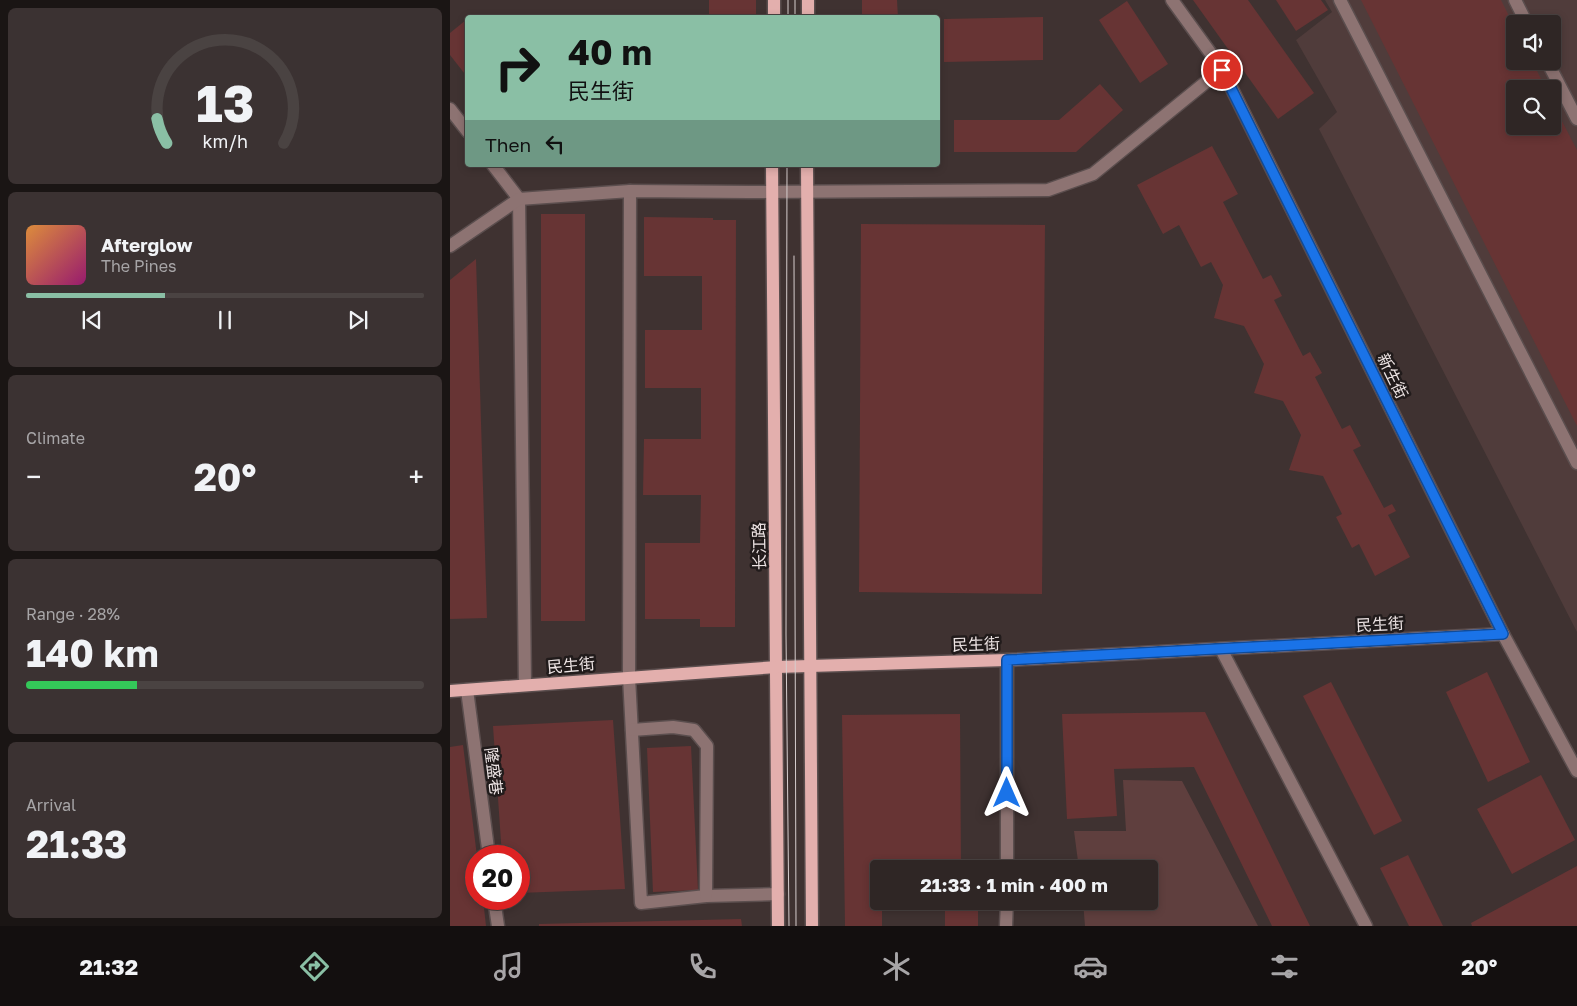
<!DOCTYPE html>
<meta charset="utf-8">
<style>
:root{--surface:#2f2625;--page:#3b3232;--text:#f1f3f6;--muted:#a7a5a7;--line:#4a4342;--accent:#8abfa5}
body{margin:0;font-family:"Golos Text","Noto Sans SC",sans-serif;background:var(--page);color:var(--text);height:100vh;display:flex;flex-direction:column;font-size:19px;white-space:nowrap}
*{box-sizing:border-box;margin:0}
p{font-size:16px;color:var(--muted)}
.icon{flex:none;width:28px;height:28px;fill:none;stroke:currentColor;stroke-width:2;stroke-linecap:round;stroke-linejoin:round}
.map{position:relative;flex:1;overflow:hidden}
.drawer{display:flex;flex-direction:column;gap:8px;padding:8px;background:#1a1514;width:450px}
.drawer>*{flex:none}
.hud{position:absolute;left:15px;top:15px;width:475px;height:152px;border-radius:5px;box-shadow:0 2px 8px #0003,0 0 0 1px var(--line);background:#8abfa5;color:#111;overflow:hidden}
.buttons{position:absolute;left:1056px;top:15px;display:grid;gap:10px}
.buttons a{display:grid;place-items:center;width:55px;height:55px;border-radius:5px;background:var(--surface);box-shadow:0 2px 8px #0003,0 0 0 1px var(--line);font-size:25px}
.speed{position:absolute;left:15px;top:845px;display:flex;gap:10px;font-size:25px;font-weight:700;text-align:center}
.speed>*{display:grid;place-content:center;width:65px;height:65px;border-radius:50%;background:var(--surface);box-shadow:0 2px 8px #0003,0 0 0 1px var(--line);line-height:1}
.speed .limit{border:8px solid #d22;background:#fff;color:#111}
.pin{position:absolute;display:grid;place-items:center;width:42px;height:42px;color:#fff;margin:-21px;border:2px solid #fff;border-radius:50%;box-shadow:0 1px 5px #0007}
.me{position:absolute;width:55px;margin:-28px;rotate:0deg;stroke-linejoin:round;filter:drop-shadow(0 0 4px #0008)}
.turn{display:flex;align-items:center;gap:18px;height:105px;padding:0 20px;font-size:22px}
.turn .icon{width:65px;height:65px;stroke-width:2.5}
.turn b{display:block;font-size:35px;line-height:42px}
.then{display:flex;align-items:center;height:48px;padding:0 20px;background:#0003;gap:10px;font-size:19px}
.big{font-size:38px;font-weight:700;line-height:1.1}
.drawer .widget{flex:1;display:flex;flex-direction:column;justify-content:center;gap:8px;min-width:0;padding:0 18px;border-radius:8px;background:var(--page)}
.drawer .dial{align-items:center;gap:0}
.dial svg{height:130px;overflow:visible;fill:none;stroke:var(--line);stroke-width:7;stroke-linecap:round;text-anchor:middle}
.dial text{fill:var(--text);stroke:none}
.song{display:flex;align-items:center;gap:15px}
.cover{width:60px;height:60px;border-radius:8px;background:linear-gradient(135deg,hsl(30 70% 55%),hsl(320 70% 35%))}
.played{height:5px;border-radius:2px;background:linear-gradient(90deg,var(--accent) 35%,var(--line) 35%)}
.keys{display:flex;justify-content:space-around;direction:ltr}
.heat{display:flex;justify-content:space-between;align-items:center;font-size:28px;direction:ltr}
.charge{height:8px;border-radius:4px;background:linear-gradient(90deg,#34c759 28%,var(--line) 0)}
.trip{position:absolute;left:420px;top:860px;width:288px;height:50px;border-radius:5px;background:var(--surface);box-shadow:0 2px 8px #0003,0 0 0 1px var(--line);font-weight:700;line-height:50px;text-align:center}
.menu{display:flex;height:80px;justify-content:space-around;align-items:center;background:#130f0f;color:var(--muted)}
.menu .icon{width:35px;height:35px}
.menu .active{color:var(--accent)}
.menu b{font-size:22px;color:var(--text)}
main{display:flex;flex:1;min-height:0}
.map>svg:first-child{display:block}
.built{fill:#503c3b;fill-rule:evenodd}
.green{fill:#5f3f3e}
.building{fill:#673434}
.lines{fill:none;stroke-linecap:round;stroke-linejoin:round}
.minor-casing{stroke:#5b4e4e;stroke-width:15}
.major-casing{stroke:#5b4e4e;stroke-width:15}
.minor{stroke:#8d7372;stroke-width:12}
.major{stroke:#e3afad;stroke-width:12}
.tram{stroke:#d6cdcd;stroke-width:1}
.route-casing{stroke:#114b97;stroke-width:12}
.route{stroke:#1a73e8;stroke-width:9}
.labels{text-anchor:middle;stroke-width:5;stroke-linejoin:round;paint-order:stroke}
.street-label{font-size:16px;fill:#ede4e4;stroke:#211b1b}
</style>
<main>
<section class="drawer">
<div class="widget dial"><svg viewBox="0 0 100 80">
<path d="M14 69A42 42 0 1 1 86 69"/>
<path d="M14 69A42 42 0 0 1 8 54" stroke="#8abfa5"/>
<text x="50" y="56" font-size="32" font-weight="700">13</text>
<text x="50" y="72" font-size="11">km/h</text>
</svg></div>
<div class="widget">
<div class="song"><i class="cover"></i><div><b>Afterglow</b><p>The Pines</p></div></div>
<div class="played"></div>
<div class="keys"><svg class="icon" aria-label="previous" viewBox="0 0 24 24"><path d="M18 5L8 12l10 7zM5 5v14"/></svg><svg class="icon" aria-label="pause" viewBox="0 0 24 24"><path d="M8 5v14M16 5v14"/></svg><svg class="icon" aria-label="next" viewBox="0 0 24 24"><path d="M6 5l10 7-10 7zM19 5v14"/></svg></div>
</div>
<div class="widget"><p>Climate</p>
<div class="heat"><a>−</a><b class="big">20°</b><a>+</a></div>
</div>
<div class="widget"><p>Range · 28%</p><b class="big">140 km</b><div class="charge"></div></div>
<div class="widget"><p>Arrival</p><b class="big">21:33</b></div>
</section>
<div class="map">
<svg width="1127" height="926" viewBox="0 0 1127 926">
<rect width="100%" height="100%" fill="#3f3231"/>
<path class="built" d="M875,0H1127V632L869,129L887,112L846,40L882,12ZM1065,24H1102V61H1065ZM1065,89H1102V126H1065Z"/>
<polygon class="green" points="673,780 732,781 808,926 635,926 633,901 699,901 699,869 629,869 624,831 676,831"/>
<g class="building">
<rect x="259" y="0" width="47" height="18"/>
<polygon points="412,0 447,0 448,18 412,18"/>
<polygon points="743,0 798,0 864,93 828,119"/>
<polygon points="826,0 871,0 878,10 846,31"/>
<polygon points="911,0 1051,0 1065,28 1065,61 1082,61 1096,89 1065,89 1065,126 1102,126 1102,102 1127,150 1127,426"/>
<polygon points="677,1 718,64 690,83 649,20"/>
<polygon points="593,17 593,60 494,62 494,19"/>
<polygon points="16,20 18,21 18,78 0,55 0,33"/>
<polygon points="650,84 673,110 626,152 504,152 504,120 609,120"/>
<polygon points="762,146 788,194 773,202 813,279 821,275 832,296 824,300 853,356 860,352 872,373 865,377 892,429 900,425 911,446 903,450 934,508 942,504 946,511 938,515 960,557 925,576 909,544 902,548 886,517 892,514 873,476 839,470 851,435 833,401 804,393 814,364 794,326 764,318 773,285 761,262 751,267 729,225 713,234 687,185"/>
<rect x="91" y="214" width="44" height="407"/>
<polygon points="194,217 263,218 263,220 286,220 285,627 250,627 250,619 195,619 195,543 250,543 251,495 193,495 194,439 251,439 251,388 195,388 195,330 252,330 252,276 194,276"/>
<polygon points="411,224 595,225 592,594 409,592"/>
<polygon points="26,259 37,618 0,619 0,280"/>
<polygon points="1037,672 1080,762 1038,782 996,692"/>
<polygon points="881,682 952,821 924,835 853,696"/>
<polygon points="755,712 860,926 822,926 744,767 664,769 667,816 617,819 612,714"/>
<polygon points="510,714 511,869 429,869 429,901 454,901 454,911 432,911 432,926 395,926 392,715"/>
<polygon points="163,720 175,889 69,893 69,856 52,856 43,726"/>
<polygon points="13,745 27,856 26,899 33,899 36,926 0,926 0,747"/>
<polygon points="241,746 248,890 203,892 197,748"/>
<polygon points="1091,775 1125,840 1062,874 1027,809"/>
<polygon points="958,855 993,926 959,926 930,868"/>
<polygon points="1127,866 1127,926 1022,926 1021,923"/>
<rect x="495" y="906" width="33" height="20"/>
<polygon points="291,919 292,926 89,926 89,924"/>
</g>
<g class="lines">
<g class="minor-casing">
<g id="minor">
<polyline points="722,0 772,69 1053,634 1127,771"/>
<polyline points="890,0 1127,463"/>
<polyline points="1065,0 1077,24"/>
<polyline points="1097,61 1127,119"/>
<polyline points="0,109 18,132"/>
<polyline points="43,165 69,199 75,685"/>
<polyline points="180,191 179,677 191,903 256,896 328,894"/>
<polyline points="0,246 69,199 180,191 299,192 598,190 643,174 772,69"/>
<polyline points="771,649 916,926"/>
<polyline points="17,690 39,856"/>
<polyline points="182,730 223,727 244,730 257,746 256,896"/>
<polyline points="557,869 557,660"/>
<polyline points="44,899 48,926"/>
<polyline points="556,926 557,901"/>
</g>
</g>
<g class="major-casing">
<g id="major">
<polyline points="324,18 324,0"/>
<polyline points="358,18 358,0"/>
<polyline points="322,165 328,926"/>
<polyline points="357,165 362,926"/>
<polyline points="0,691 327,667 557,660 1053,634"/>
</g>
</g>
<use href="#minor" class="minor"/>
<use href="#major" class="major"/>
<g class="tram">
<polyline points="338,18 338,0"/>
<polyline points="345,18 345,0"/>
<polyline points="337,165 336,634 339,926"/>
<polyline points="344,256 346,926"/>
</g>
</g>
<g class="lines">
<g class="route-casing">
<polyline id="route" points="557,793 557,660 1053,634 772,70"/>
</g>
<use href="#route" class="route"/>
</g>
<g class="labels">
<g class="street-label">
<text transform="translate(943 376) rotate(64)" y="6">新生街</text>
<text transform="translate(309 546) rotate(-91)" y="6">长江路</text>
<text transform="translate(930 624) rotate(-3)" y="6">民生街</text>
<text transform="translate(526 644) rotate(-2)" y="6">民生街</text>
<text transform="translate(121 665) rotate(-5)" y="6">民生街</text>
<text transform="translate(44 771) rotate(83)" y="6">隆盛巷</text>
</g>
</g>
</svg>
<div class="buttons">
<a><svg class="icon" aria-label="sound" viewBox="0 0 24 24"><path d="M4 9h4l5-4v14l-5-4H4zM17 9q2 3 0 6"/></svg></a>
<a><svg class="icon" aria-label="search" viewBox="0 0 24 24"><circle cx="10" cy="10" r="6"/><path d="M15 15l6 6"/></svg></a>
</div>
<div class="speed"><div class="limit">20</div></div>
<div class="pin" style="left:772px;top:70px;background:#d93025"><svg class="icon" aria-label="arrive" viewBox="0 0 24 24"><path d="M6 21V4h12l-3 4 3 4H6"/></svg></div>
<svg class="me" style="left:557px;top:793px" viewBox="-20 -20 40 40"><path d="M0-17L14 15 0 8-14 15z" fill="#1a73e8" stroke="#fff" stroke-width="4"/></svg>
<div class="trip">21:33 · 1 min · 400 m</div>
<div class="hud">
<div class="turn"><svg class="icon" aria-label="right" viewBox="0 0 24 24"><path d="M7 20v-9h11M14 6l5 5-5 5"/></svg><div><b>40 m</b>民生街</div></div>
<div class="then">Then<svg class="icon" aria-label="left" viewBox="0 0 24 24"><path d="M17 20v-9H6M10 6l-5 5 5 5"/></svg></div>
</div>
</div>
</main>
<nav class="menu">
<b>21:32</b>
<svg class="icon active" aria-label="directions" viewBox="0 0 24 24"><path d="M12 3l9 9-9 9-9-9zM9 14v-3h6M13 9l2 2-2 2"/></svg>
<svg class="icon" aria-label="music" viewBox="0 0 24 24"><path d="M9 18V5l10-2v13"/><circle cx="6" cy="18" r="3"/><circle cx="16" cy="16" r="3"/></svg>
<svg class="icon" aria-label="phone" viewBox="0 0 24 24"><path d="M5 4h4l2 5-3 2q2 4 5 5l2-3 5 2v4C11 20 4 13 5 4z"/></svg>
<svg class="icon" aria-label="climate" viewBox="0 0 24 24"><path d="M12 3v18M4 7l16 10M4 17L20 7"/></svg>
<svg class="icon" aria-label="car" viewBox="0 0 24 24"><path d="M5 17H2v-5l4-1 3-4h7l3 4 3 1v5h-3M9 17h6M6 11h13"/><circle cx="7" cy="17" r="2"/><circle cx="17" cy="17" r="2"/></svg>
<svg class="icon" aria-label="filters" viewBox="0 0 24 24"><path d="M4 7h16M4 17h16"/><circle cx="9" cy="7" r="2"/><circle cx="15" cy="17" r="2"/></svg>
<b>20°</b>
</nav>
